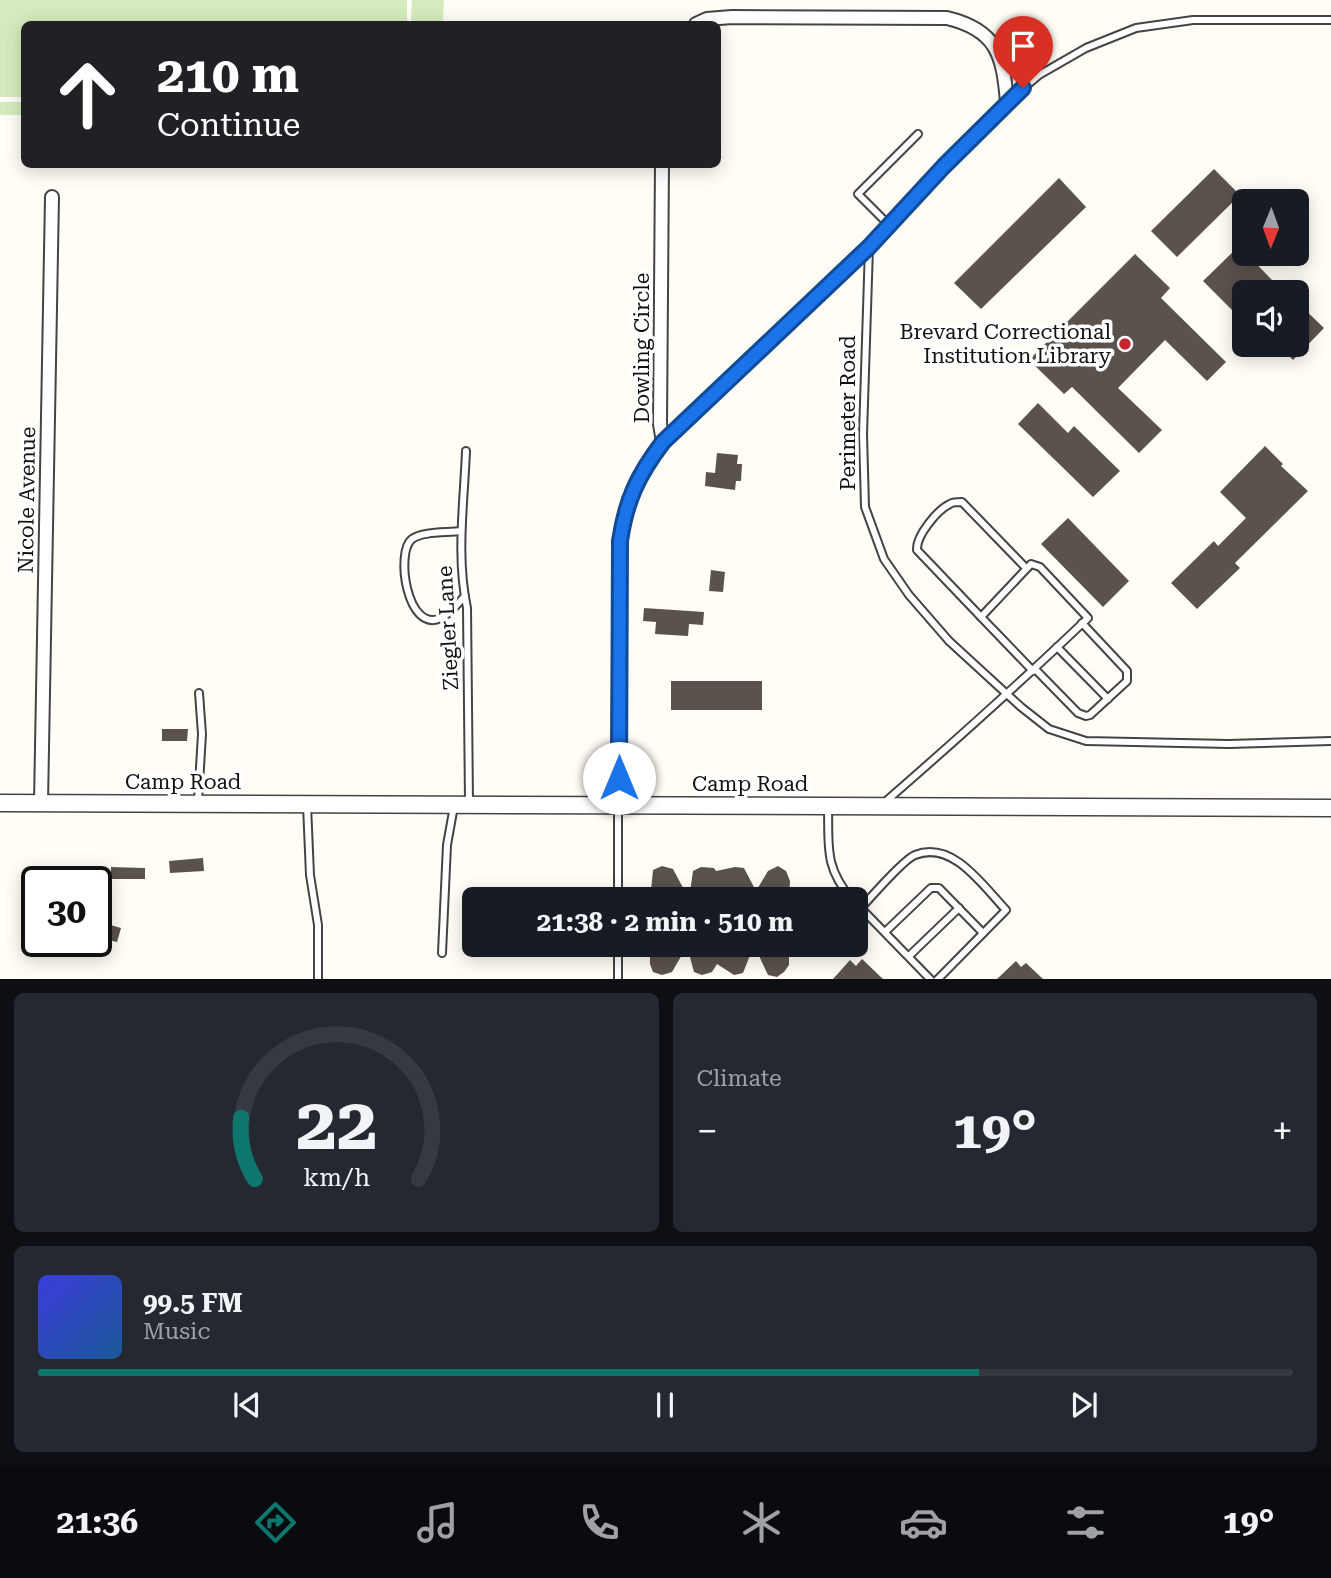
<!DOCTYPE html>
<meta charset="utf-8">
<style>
:root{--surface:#171b24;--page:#242831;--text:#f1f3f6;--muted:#9ea1a6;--line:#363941;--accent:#0f766e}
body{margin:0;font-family:"Roboto Serif",serif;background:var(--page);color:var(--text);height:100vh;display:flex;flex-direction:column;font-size:26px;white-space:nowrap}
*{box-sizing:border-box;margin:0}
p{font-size:23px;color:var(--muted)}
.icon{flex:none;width:38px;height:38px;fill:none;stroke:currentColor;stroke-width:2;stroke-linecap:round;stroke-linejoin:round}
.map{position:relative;height:979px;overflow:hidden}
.sheet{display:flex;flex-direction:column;gap:14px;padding:14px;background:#0d0f14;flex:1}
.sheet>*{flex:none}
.guide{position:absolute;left:21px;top:21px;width:700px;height:147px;border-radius:10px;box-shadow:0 4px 18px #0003;background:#202124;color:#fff;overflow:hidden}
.needle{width:46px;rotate:181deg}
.controls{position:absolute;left:1232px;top:189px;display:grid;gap:14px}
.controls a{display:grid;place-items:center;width:77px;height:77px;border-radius:10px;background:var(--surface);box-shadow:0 4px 18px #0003;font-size:35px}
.speed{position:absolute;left:21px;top:866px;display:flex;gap:14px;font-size:35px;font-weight:700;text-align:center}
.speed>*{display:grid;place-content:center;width:91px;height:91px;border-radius:50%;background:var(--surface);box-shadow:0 4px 18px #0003;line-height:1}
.speed .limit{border:4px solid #111;border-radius:10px;background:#fff;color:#111}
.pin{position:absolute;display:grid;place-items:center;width:60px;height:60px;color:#fff;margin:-72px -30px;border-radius:50% 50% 50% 0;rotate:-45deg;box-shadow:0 0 7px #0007}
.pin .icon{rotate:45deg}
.me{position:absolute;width:77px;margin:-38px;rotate:0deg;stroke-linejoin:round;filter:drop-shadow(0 0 5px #0008)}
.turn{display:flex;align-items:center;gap:24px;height:147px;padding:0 21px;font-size:32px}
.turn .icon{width:91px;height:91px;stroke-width:2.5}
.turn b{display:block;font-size:49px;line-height:60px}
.big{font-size:52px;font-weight:700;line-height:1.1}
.sheet .card{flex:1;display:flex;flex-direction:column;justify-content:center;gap:10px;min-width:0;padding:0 24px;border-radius:10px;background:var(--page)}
.sheet .dial{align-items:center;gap:0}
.dial svg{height:182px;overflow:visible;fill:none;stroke:var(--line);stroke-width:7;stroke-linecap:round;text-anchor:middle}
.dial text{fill:var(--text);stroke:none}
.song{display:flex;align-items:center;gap:21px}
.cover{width:84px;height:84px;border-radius:10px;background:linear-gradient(135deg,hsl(240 70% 55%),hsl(210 70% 35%))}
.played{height:7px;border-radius:4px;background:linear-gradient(90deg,var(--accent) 75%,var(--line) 75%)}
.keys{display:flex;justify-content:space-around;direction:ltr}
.heat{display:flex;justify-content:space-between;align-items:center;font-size:38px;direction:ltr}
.sheet .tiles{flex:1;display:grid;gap:14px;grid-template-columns:1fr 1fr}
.card:last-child{grid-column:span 2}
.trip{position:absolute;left:462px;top:887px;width:406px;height:70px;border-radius:10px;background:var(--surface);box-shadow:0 4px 18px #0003;font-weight:700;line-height:70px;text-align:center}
.menu{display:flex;height:112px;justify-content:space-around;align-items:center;background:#090b0e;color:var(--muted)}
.menu .icon{width:49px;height:49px}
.menu .on{color:var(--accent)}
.menu b{font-size:32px;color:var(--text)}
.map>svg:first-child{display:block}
.green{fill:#d5ebbd}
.building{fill:#5a524d}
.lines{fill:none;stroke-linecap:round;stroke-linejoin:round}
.service-casing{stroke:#444;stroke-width:10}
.minor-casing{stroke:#444;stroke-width:16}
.tertiary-casing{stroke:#444;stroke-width:19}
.service{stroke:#fff;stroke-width:6}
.minor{stroke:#fff;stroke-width:12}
.tertiary{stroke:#fff;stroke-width:16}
.route-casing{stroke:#114b97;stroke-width:18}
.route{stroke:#1a73e8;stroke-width:12}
.poi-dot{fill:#c4262e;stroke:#fff;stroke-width:2.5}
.labels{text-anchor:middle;stroke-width:7;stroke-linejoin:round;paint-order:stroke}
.poi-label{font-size:21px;fill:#111;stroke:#fff;text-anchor:end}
.street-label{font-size:21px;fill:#111;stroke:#fff}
</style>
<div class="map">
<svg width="1331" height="980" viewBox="0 0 1331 980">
<rect width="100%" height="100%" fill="#fffdf5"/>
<g class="green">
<polygon points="0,0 407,0 407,24 24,24 24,97 0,97"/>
<polygon points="412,0 444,0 443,24 411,24"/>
<rect x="0" y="102" width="24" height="13"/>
</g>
<g class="building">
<polygon points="1214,169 1240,195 1177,257 1151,231"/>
<polygon points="1059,178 1086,207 981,309 954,283"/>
<polygon points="1239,246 1273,281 1262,292 1244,292 1244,310 1238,316 1203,281"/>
<polygon points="1135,254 1170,288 1161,298 1226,362 1207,381 1165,340 1118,388 1162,430 1139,453 1072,387 1064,394 1029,360"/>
<polygon points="1297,302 1324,328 1293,360 1278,345 1297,345"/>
<polygon points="1038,403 1068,433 1074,426 1120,471 1093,497 1018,424"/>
<polygon points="1265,446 1283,464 1281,466 1308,491 1235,563 1240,568 1197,609 1171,583 1214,541 1218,546 1246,518 1220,492"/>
<polygon points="717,453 738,455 737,464 742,464 741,481 736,481 735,490 705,486 706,472 715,473"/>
<polygon points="1068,518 1129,581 1103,607 1041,544"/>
<polygon points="711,570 725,572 723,592 709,591"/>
<polygon points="644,608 704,612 703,625 689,624 688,636 655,634 656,622 643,621"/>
<rect x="671" y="681" width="91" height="29"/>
<polygon points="162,729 188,729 187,741 162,741"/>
<polygon points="203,858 204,871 170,873 169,861"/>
<polygon points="662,866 673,869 689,899 693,871 701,867 714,868 716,871 735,867 744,868 756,891 768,871 778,866 786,871 790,881 789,900 650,900 653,870"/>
<polygon points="111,867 145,868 145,879 111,879"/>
<polygon points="96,921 121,928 117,942 96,937"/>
<polygon points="650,945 789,945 789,965 784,972 777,977 768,975 754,945 743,973 734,975 717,964 712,972 702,975 694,972 687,946 672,972 662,975 653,972 650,964"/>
<polygon points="862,959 883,979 833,979 850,960 856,966"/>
<polygon points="1016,961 1021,967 1026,963 1043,979 997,979"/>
</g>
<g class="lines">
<g class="service-casing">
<g id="service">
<polyline points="889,225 858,194 918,134"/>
<polyline points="869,247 863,434 865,507 884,559 909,595 949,641 1021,707 1049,729 1086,741 1229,744 1331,741"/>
<polyline points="664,441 869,247 1007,102 1039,75 1086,48 1136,28 1193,20 1331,20"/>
<path d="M466,451C464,503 456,556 467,608L469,802"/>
<path d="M461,531C447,533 423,531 412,539C395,552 407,634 441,618C450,614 458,603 465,596"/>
<path d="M981,617L917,550C916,536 937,510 950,504C952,502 959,502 962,502L1026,568"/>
<polyline points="1057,647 1108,699"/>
<polyline points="1035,669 1078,713 1086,716 1090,715 1127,681 1127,671 1082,623"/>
<polyline points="198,801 202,734 199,693"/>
<path d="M885,802C954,742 1022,681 1088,618L1040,567L1031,564L981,617L1033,671"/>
<polyline points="307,805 310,875 318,925 318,980"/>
<path d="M828,807C829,848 824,866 852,900"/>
<polyline points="618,900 618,806"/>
<polyline points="856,903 931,980"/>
<path d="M861,908C871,897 904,859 915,855C953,840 983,886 1006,910L937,980"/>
<polyline points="885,932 931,888 939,888 983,933"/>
<polyline points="442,953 447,845 454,806"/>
<polyline points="909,956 959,908"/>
<polyline points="618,980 618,945"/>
</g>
</g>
<g class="minor-casing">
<g id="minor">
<path d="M696,24L707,19L732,17L947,18C997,30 1003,55 1007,102"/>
<polyline points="41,803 52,197"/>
<path d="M618,804L620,541C626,500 638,475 663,442L660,424L662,164"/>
</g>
</g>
<g class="tertiary-casing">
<polyline id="tertiary" points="0,803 1331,808"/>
</g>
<use href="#service" class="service"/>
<use href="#minor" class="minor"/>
<use href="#tertiary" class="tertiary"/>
</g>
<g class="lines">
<g class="route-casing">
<path id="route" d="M619,778L620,541C626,500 638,475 663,442L869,247L944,166L1023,88"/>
</g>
<use href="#route" class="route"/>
</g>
<circle class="poi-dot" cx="1125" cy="344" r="7"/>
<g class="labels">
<g class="poi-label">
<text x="1111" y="339">Brevard Correctional<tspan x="1111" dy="24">Institution Library</tspan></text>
</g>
<g class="street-label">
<text transform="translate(642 348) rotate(-90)" y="7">Dowling Circle</text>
<text transform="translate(848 413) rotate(-90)" y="7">Perimeter Road</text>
<text transform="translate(27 500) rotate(-89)" y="7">Nicole Avenue</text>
<text transform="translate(448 628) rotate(-93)" y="7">Ziegler Lane</text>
<text x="183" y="789">Camp Road</text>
<text x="750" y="791">Camp Road</text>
</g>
</g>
</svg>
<div class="controls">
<a><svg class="needle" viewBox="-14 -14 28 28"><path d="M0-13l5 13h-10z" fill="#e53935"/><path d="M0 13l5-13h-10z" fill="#9ea1a6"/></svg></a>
<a><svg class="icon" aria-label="sound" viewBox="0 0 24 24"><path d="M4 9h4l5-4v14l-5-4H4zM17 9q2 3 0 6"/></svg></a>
</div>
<div class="speed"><div class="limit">30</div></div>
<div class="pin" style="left:1023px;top:88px;background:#d93025"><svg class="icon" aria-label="arrive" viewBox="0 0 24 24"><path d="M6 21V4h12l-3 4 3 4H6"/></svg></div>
<svg class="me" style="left:619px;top:778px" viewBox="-20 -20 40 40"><circle r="19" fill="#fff"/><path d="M0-13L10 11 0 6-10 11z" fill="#1a73e8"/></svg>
<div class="trip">21:38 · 2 min · 510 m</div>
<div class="guide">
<div class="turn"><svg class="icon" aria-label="ahead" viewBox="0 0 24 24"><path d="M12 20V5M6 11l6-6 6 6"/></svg><div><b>210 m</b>Continue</div></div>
</div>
</div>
<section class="sheet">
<div class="tiles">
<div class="card dial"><svg viewBox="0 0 100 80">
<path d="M14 69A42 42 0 1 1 86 69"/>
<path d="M14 69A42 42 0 0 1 8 42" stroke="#0f766e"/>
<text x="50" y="56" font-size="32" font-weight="700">22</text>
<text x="50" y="72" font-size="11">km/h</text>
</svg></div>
<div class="card"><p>Climate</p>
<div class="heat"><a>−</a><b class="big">19°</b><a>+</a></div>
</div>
<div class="card">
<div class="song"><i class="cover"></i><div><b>99.5 FM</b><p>Music</p></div></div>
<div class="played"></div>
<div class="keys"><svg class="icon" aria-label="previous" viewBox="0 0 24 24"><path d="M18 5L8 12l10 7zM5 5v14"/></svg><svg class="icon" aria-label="pause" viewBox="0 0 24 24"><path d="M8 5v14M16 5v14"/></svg><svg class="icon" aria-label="next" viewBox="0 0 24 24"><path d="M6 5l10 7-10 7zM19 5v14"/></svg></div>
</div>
</div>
</section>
<nav class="menu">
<b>21:36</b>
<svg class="icon on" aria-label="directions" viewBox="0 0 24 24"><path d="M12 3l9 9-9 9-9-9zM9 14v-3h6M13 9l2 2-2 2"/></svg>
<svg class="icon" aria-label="music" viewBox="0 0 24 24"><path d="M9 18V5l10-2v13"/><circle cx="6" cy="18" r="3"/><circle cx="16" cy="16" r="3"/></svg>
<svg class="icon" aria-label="phone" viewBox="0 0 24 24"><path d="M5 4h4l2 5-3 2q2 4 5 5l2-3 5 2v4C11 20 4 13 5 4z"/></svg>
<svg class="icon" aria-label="climate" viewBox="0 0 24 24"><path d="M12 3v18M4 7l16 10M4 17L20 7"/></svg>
<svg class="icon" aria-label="car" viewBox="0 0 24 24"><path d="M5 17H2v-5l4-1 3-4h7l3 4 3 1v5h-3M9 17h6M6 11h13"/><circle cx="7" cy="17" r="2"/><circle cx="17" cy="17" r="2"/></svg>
<svg class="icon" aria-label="filters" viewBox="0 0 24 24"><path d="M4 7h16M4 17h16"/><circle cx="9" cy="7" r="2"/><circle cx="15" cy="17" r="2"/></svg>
<b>19°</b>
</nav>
